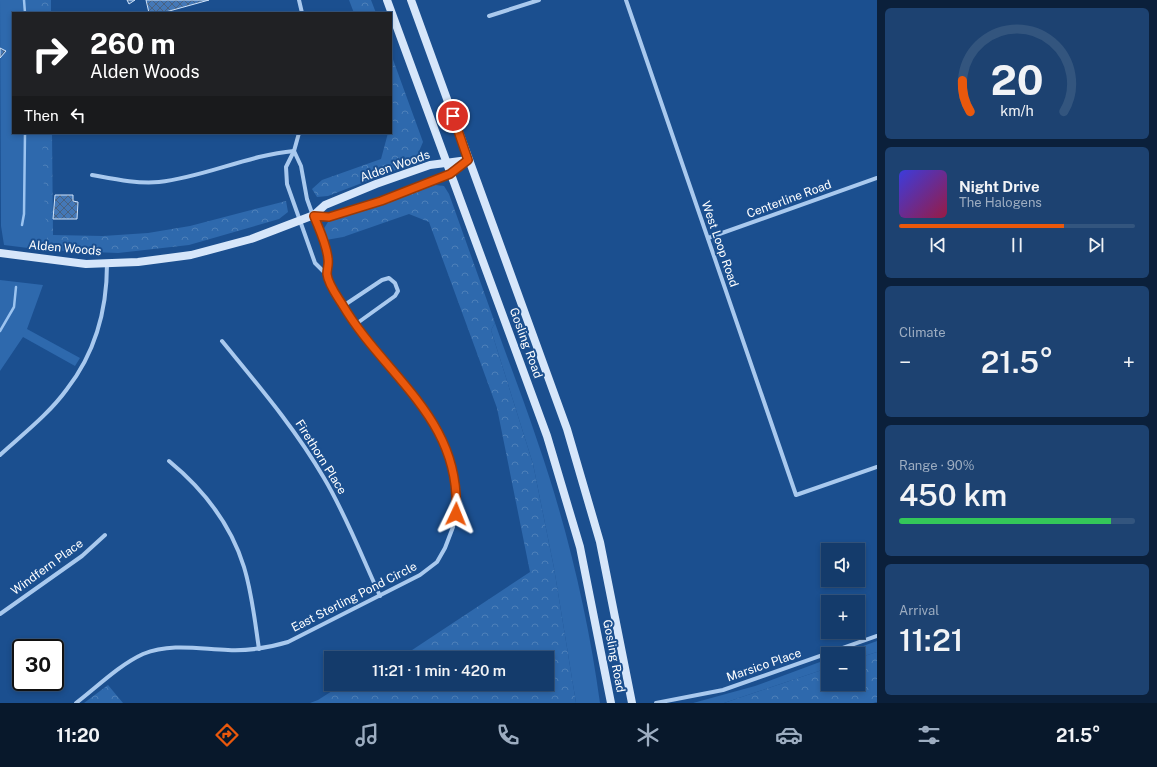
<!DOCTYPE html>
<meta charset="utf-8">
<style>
:root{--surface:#143b6b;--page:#1d4271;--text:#f1f3f6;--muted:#9dadc1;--line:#33557e;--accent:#ea580c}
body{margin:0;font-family:"Public Sans",sans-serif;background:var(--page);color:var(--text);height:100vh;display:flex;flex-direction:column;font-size:15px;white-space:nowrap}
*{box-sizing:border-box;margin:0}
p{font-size:13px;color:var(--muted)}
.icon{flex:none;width:22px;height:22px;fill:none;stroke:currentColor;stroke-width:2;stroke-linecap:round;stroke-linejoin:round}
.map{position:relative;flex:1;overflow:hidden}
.side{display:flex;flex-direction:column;gap:8px;padding:8px;background:#0b203b;width:280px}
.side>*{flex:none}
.top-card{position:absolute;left:12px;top:12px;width:380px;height:122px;border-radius:0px;box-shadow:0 2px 6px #0003,0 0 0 1px var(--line);background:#202124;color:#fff;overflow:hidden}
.fabs{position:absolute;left:821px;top:543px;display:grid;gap:8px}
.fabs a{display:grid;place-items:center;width:44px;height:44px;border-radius:0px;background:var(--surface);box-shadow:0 2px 6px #0003,0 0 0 1px var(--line);font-size:20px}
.speed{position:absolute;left:12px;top:639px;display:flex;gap:8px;font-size:20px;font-weight:700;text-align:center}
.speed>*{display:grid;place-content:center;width:52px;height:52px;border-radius:50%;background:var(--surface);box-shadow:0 2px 6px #0003,0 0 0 1px var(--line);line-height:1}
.speed .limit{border:2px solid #111;border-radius:6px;background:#fff;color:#111}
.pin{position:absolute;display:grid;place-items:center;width:34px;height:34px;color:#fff;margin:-17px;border:2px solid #fff;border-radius:50%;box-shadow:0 1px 4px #0007}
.me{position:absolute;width:44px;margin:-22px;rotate:2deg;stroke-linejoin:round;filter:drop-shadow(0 0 3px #0008)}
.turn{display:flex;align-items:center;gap:14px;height:84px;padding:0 12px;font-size:18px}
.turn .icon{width:52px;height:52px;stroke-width:2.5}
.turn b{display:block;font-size:28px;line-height:34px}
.then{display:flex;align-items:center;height:38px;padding:0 12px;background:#0003;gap:8px;font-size:15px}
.big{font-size:30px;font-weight:600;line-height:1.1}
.side .widget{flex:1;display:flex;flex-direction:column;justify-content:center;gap:6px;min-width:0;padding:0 14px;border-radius:6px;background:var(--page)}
.side .dial{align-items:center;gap:0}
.dial svg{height:104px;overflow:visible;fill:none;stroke:var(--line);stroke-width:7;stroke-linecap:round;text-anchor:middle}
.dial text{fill:var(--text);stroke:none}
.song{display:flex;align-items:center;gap:12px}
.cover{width:48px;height:48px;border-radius:6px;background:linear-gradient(135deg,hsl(240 70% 55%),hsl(340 70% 35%))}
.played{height:4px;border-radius:2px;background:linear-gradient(90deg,var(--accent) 70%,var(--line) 70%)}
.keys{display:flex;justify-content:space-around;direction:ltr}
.heat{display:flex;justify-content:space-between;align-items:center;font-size:22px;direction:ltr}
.charge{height:6px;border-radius:3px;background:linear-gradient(90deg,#34c759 90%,var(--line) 0)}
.trip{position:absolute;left:324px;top:651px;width:230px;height:40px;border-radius:0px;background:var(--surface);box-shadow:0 2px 6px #0003,0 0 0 1px var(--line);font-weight:600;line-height:40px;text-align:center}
.tabs{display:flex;height:64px;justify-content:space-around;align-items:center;background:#08182b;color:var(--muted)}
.tabs .icon{width:28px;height:28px}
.tabs .on{color:var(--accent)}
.tabs b{font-size:18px;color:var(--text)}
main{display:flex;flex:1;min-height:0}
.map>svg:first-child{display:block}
.green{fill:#2e69ad}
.forest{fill:url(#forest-crowns)}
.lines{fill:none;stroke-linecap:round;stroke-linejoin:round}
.stream{stroke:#9cc4f0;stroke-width:2.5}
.building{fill:url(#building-cross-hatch);stroke:#cfe3fa}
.street{stroke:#a9c9ee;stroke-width:4}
.secondary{stroke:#d6e6fa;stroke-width:8}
.route-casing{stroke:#983908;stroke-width:10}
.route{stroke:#ea580c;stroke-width:7}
.labels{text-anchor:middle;stroke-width:4;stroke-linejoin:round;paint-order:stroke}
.street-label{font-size:12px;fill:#fff;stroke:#1b4f8f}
</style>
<main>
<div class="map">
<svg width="877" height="703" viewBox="0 0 877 703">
<defs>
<pattern id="forest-crowns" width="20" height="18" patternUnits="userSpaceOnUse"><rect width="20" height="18" fill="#2e69ad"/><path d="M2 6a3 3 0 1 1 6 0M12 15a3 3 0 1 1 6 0" fill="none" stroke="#4d80b9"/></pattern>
<pattern id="building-cross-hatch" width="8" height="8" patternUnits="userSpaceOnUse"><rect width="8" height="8" fill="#4478b7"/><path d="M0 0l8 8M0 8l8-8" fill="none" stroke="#486282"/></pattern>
</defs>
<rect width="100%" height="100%" fill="#1b4f8f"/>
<g class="green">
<polygon points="0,0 42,0 42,13 13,13 13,133 44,133 52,228 44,250 4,245 1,226"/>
<polygon points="0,280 43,285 27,329 80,358 75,366 23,337 0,371"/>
<path d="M495,323C509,363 525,403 538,443C567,527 588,615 600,703H576L554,568L533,464L491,330Z"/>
<polygon points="877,641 877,652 858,658 858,654 841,654"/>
<polygon points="828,659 828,668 724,703 693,703 755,686"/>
</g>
<g class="forest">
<rect x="40" y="0" width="11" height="13"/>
<polygon points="349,0 371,0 376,13 354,13"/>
<polygon points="391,54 423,142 414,163 328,196 317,197 312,189 322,180 381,159 388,133 391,133"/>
<polygon points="42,133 52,133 53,235 103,236 148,233 190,226 286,201 288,212 279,219 189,245 118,253 44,250 50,227 45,218"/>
<polygon points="435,185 444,186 449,194 495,323 491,330 533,464 554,568 576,703 310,703 318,700 343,684 547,684 547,658 400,658 530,572 497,408 429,222 409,214 343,237 326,240 323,230 328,222"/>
<polygon points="877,652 877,702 873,703 724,703 828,668 828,684 858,684 858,658"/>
<polygon points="108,685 123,703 84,703"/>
</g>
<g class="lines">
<g class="stream">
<polyline points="24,0 25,13"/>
<polyline points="22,225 24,214 25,133"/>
<polyline points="0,331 14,307 16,287"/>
</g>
</g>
<g class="building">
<polygon points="127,0 135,0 129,4"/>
<polygon points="146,0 209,0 162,13 149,13"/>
<polygon points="0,48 6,51 0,58"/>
<polygon points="55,195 73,195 73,201 78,202 77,219 53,219"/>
</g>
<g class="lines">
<g class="street">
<polyline points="299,0 302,13"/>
<polyline points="626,0 796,495 877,467"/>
<polyline points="489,16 539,0"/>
<polyline points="294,151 301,166 307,199 328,258 327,275"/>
<path d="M92,175C114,179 137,184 159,182C205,177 248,155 294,151"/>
<polyline points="708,238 877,178"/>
<polyline points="343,306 382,280 389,278 395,283 398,291 395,296 356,324"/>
<path d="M222,341C258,385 295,428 324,478C346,515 362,557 380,596"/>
<path d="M0,455C23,434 49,414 67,389C95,353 107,309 107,264"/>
<path d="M169,461C203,489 231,525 244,567C252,593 255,622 259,649"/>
<polyline points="0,614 82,556 105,535"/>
<path d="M76,703C97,687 119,665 143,654C171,643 199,649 228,650C249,651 268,648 288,642L420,575L437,562L445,548L453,527L457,499L450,456L435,424L356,324L343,306L327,275L315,263L287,184L286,167L294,151L299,133"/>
<polyline points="656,703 723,690 877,636"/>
</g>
<g class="secondary">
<polyline points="387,0 547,436 580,547 611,703"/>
<polyline points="411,0 567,429 600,542 632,703"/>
<polyline points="314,215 329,217 381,201 450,174 468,160"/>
<polyline points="0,253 86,264 138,262 191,255 251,239 314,215 325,205 376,184 430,165 468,160"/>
</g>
</g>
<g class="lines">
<g class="route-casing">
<path id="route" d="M453,116L468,160L450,174L381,201L329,217L314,216C319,229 327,245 328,259C329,264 327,269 327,274C328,284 337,296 342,304C385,377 462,418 456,514"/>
</g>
<use href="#route" class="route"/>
</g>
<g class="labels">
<g class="street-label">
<text transform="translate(395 166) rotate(-19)" y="4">Alden Woods</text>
<text transform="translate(789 199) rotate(-20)" y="4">Centerline Road</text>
<text transform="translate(720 244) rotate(71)" y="4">West Loop Road</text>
<text transform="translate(65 248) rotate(5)" y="4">Alden Woods</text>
<text transform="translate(526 343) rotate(70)" y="4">Gosling Road</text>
<text transform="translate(321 457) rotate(58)" y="4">Firethorn Place</text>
<text transform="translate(47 567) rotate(-36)" y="4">Windfern Place</text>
<text transform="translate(354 597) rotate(-27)" y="4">East Sterling Pond Circle</text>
<text transform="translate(614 656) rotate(79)" y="4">Gosling Road</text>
<text transform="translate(764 665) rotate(-19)" y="4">Marsico Place</text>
</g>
</g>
</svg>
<div class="fabs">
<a><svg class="icon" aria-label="sound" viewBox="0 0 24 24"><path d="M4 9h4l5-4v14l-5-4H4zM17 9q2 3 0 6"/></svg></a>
<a>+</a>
<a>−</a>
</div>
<div class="speed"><div class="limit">30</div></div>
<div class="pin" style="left:453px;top:116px;background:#d93025"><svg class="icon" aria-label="arrive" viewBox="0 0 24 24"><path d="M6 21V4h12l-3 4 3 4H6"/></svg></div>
<svg class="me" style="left:456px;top:514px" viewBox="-20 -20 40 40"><path d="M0-17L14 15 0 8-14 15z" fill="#ea580c" stroke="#fff" stroke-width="4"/></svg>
<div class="trip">11:21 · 1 min · 420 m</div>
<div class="top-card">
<div class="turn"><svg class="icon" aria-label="right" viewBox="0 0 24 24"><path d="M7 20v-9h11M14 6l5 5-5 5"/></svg><div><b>260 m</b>Alden Woods</div></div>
<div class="then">Then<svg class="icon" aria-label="left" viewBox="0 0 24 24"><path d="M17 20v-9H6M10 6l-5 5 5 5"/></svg></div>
</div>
</div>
<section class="side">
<div class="widget dial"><svg viewBox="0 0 100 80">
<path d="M14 69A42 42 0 1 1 86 69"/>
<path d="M14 69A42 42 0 0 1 8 45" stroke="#ea580c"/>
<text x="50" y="56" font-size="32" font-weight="700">20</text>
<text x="50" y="72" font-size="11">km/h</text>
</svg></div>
<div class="widget">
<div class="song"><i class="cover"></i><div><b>Night Drive</b><p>The Halogens</p></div></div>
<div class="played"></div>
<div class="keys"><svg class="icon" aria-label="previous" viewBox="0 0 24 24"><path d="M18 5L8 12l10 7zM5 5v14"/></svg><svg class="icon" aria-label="pause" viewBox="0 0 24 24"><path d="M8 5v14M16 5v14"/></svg><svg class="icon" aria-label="next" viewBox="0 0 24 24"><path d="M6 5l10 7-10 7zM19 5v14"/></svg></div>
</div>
<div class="widget"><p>Climate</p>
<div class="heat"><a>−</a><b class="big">21.5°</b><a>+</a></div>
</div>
<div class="widget"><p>Range · 90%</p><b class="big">450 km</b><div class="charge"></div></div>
<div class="widget"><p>Arrival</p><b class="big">11:21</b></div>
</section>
</main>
<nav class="tabs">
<b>11:20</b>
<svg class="icon on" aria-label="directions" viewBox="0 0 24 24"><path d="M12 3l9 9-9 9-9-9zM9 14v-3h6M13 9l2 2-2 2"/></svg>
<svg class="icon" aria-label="music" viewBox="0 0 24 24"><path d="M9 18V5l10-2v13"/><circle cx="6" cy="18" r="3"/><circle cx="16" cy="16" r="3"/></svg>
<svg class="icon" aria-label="phone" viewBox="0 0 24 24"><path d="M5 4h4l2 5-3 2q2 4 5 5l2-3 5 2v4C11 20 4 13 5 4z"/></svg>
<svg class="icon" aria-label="climate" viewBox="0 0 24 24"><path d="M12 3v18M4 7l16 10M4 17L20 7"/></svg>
<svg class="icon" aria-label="car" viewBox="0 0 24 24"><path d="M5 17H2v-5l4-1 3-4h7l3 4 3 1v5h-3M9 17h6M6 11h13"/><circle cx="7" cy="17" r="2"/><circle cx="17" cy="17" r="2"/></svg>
<svg class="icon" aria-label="filters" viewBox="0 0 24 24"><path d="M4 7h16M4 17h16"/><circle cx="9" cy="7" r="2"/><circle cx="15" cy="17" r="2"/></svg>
<b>21.5°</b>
</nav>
